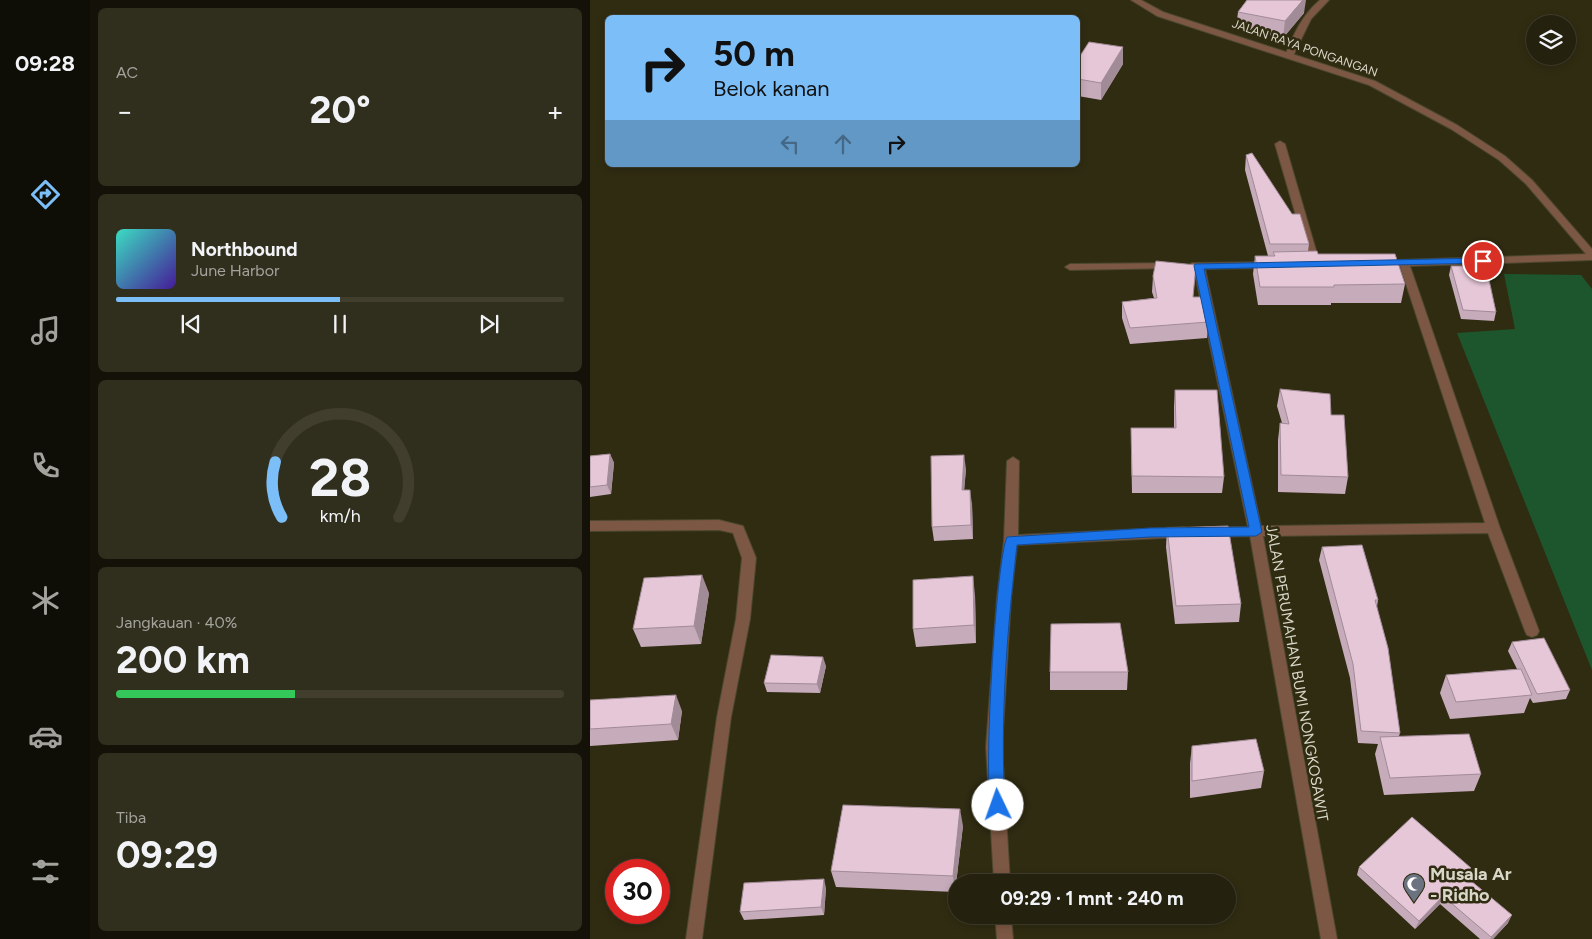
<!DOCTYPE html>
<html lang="id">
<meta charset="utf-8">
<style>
:root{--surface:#24210e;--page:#302e1c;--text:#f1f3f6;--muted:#a3a39e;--line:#413e2e;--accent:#7bbef8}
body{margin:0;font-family:Figtree,sans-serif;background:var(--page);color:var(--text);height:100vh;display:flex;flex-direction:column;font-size:19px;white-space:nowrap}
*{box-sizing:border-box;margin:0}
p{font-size:16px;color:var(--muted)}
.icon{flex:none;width:28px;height:28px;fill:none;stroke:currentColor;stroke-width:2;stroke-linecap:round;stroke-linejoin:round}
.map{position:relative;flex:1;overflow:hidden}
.side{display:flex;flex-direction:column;gap:8px;padding:8px;background:#141208;width:500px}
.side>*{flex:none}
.top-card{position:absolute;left:15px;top:15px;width:475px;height:152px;border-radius:8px;box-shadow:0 2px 8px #0003,0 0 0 1px var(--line);background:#7bbef8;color:#111;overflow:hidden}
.controls{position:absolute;left:936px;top:15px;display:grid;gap:10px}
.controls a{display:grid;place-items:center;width:50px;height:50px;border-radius:50%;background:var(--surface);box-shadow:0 2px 8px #0003,0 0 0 1px var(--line);font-size:25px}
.speed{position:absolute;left:15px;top:859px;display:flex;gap:10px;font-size:25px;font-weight:700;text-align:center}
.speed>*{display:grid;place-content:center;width:65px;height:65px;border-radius:50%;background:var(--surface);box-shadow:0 2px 8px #0003,0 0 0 1px var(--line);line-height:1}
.speed .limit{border:8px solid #d22;background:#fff;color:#111}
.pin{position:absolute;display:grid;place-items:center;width:42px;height:42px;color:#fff;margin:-21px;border:2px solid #fff;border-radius:50%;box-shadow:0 1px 5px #0007}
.me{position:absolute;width:55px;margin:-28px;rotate:357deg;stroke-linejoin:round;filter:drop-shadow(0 0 4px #0008)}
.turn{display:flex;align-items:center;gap:18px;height:105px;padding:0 25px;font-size:22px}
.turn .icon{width:65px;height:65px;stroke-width:2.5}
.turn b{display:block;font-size:35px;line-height:42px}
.lanes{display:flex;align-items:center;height:48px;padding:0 25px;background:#0003;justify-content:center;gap:25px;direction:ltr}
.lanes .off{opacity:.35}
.big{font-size:38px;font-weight:700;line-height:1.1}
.side .tile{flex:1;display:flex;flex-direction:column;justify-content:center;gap:8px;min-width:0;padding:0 18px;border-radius:8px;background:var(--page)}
.side .dial{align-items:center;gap:0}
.dial svg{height:130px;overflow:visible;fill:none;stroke:var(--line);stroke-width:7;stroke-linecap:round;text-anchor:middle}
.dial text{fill:var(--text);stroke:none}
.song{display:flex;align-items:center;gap:15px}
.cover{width:60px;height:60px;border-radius:8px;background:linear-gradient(135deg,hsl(170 70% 55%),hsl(260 70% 35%))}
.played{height:5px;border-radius:2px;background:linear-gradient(90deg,var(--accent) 50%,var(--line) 50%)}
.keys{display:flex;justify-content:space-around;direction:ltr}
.heat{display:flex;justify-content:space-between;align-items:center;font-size:28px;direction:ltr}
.charge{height:8px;border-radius:4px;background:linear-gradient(90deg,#34c759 40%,var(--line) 0)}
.trip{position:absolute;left:358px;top:874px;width:288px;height:50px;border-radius:25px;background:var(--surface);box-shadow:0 2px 8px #0003,0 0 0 1px var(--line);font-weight:700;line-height:50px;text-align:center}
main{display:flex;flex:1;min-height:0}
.menu{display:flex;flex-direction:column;width:90px;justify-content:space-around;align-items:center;background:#0e0d06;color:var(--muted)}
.menu .icon{width:35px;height:35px}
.menu .current{color:var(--accent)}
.menu b{font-size:22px;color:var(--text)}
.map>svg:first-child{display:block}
.green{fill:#1d562c}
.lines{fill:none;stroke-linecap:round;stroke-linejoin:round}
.service-casing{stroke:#4b472f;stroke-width:2}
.minor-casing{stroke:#4b472f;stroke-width:2}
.service{fill:#7c5743;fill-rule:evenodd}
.minor{fill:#7c5743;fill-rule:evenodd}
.wall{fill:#c6abba}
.shaded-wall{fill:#a18b97}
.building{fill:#e6c7d8;stroke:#a18b97}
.route{fill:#1a73e8;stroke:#114b97}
.labels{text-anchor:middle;stroke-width:5;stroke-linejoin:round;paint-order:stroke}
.far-street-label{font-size:12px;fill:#d9d7c8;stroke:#302c12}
.street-label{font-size:15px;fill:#d9d7c8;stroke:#302c12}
.near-poi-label{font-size:18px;font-weight:bold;fill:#d9d7c8;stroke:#302c12;text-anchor:start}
</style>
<main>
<nav class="menu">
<b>09:28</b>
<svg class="icon current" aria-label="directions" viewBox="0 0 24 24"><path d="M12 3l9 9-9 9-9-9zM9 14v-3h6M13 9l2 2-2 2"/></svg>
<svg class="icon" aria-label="music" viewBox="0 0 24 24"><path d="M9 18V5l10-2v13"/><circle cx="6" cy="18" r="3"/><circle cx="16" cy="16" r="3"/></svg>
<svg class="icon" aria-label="phone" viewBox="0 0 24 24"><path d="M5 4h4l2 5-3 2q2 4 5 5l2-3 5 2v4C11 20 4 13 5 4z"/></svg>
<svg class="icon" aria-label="climate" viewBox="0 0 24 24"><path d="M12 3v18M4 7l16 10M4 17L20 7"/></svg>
<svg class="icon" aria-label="car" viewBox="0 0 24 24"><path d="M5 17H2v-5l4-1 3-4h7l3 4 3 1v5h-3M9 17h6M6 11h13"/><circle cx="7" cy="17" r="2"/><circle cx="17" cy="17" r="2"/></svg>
<svg class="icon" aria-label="filters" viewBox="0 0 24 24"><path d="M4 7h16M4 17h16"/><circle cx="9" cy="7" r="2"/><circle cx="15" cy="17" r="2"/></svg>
</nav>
<section class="side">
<div class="tile"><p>AC</p>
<div class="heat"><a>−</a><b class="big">20°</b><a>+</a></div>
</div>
<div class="tile">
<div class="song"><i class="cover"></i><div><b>Northbound</b><p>June Harbor</p></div></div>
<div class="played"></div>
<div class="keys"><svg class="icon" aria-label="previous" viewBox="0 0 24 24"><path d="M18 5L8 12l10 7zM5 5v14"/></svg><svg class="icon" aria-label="pause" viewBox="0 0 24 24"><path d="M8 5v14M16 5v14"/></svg><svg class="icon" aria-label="next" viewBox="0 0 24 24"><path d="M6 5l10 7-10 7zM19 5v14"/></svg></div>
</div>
<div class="tile dial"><svg viewBox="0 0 100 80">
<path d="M14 69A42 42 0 1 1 86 69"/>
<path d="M14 69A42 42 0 0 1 10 35" stroke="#7bbef8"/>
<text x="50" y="56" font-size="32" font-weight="700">28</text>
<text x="50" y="72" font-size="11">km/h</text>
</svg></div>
<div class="tile"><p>Jangkauan · 40%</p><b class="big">200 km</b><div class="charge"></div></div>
<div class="tile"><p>Tiba</p><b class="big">09:29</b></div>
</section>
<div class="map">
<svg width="1002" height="939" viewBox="0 0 1002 939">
<rect width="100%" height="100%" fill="#302c12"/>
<polygon class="green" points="914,274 991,275 1002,289 1002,670 867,333 925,329"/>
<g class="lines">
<g class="service-casing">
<path id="service" d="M730,0H739L721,19L702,58H696L695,56C703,35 712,15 730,0Z"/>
</g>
<g class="minor-casing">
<g id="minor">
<polygon points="541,0 551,0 573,12 785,81 867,125 915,156 942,180 1002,249 1002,260 820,266 910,528 949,631 947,635 942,637 937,635 935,631 898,533 673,536 747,939 731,939 660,536 624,537 619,535 617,532 619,529 624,527 658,527 604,269 597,266 602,263 680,262 685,265 680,268 615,269 671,526 895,523 810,266 802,263 807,260 996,254 936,184 909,160 861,129 779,85 567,16"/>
<polygon points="690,141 695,144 730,264 729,266 721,266 720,264 685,144"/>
<polygon points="582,263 587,266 586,268 480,270 475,267 480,264"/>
<polygon points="423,457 429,461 428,535 594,527 599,529 601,532 599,535 594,537 427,545 421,598 412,747 420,882 404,882 396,747 407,598 414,540 417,461"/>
<polygon points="129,520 153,526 166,558 160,619 141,717 112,939 96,939 127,717 146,619 152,558 143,533 129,530 0,531 0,521"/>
<polygon points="405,915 421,915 423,939 407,939"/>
</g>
</g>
<use href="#service" class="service"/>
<use href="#minor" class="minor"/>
</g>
<g class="wall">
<polygon points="648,12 714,13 693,38 646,28"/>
<polygon points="533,47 533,64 511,100 488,96 488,59"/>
<polygon points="656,155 719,244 718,251 815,284 811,303 741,303 741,305 668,305 663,274 665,256 678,256 655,170"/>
<polygon points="861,266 906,312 904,321 871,319 859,275"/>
<polygon points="563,276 603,297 618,322 617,338 540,344 532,318 532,302 564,298 562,292"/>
<polygon points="690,389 741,415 758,477 755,494 688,492 688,440 690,423 692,423 687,406"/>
<polygon points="585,390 634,477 632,493 542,493 541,444 541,428 584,428 584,406"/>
<polygon points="20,454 24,463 21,494 0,497 0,456"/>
<polygon points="376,469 374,490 382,504 383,539 344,541 342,527"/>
<polygon points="577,528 651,604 649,622 585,624 576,547"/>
<polygon points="732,547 788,600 787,607 810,733 809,736 891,774 884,791 794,795 785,754 788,744 768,743 760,678 729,560"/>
<polygon points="119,593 111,644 51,647 43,629"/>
<polygon points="385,595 386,643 326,647 323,629"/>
<polygon points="922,642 980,690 976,699 943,703 940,698 934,713 860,719 850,693 856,675 927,669 918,651"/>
<polygon points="236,666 230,693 177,692 174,683"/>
<polygon points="460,672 538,672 537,690 460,690"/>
<polygon points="0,700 92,711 88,740 0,746"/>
<polygon points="602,746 674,771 671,788 600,798 600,763"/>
<polygon points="373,826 365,892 246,887 241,871"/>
<polygon points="769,867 881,868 876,877 918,923 903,939 890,939 850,904 825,929 767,875"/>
<polygon points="236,888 234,915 154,920 150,912"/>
</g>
<g class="shaded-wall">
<polygon points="713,0 716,0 714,13 693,38 695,21"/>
<polygon points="533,47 533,64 511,100 511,83"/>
<polygon points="20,454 24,463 21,494 17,485"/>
<polygon points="374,455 376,469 373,504 372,490"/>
<polygon points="380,490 382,504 383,539 381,525"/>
<polygon points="112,575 119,593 111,644 104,626"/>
<polygon points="383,576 385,595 386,643 384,625"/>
<polygon points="233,657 236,666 230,693 227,684"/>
<polygon points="86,695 92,711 88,740 81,724"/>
<polygon points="370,809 373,826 365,892 363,876"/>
<polygon points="881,868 877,876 870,883 874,875"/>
<polygon points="234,879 236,888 234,915 231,907"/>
<polygon points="853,896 850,904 825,929 829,921"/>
<polygon points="922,915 918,923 903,939 900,939"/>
</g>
<g class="building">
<polygon points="657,0 713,0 695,21 648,12"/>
<polygon points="499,42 533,47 511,83 488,79 488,59"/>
<polygon points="662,153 702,214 710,214 719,244 680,244 656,155"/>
<polygon points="727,251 728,254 805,254 815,284 744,285 744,287 670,287 665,256 685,256 683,252"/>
<polygon points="566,261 606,265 603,297 612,297 618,322 540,328 532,302 567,298 563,276"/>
<polygon points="861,266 896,266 906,312 873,310"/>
<polygon points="690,389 740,394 741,415 754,415 758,477 691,475 690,423 699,424"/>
<polygon points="585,390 627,390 634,477 542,476 541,428 586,428"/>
<polygon points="20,454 17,485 0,487 0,456"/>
<polygon points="374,455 372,490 380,490 381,525 342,527 341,456"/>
<polygon points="638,526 651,604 586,606 577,528"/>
<polygon points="772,545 788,600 785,600 798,648 810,733 771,731 763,664 732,547"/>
<polygon points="112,575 104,626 43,629 54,578"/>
<polygon points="383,576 384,625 323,629 323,580"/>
<polygon points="530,623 538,672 460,672 461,624"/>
<polygon points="954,638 980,690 947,694 922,642"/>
<polygon points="181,655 233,657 227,684 174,683"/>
<polygon points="931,669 942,695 866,702 856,675"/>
<polygon points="86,695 81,724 0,729 0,700"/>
<polygon points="879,734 891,774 800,778 790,737"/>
<polygon points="666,739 674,771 602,781 602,746"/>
<polygon points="253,805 370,809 363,876 241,871"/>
<polygon points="822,817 881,868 874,875 922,915 901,937 853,896 829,921 769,867"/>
<polygon points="234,879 231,907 150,912 154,883"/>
</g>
<path class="route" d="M893,258L896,259V263L614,269L672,532L666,536L560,537L427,545C417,631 410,718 415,805L413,810L408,811L402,810C392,788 406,559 417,537L560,528L659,527L604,266L605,264Z"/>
<defs>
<g id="mosque-pin" transform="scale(1.125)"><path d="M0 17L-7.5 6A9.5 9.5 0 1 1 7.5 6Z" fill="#6b7280" stroke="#302c12"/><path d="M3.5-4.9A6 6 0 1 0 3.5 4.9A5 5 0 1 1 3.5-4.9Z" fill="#fff"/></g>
</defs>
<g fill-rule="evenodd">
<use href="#mosque-pin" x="824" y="884"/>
</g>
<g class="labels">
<g class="far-street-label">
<text transform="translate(715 48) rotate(19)" y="4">JALAN RAYA PONGANGAN</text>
</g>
<g class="street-label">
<text transform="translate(707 673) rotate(80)" y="5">JALAN PERUMAHAN BUMI NONGKOSAWIT</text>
</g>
<g class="near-poi-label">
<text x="840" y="880">Musala Ar<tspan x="840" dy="21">- Ridho</tspan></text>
</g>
</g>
</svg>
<div class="controls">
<a><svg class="icon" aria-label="layers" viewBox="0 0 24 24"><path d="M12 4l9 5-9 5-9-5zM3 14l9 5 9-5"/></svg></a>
</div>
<div class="speed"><div class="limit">30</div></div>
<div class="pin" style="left:893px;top:261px;background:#d93025"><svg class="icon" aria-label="arrive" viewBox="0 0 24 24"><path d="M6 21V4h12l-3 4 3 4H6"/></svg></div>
<svg class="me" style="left:408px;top:805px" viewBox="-20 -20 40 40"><circle r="19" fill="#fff"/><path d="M0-13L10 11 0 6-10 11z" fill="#1a73e8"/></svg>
<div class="trip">09:29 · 1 mnt · 240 m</div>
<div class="top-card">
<div class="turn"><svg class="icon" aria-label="right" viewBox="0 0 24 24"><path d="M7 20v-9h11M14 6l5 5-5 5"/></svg><div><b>50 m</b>Belok kanan</div></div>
<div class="lanes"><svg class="icon off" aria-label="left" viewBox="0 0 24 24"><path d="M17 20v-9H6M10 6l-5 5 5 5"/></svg><svg class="icon off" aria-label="ahead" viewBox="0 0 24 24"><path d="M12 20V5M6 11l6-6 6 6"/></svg><svg class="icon" aria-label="right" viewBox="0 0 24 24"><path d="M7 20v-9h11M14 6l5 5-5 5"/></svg></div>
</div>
</div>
</main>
